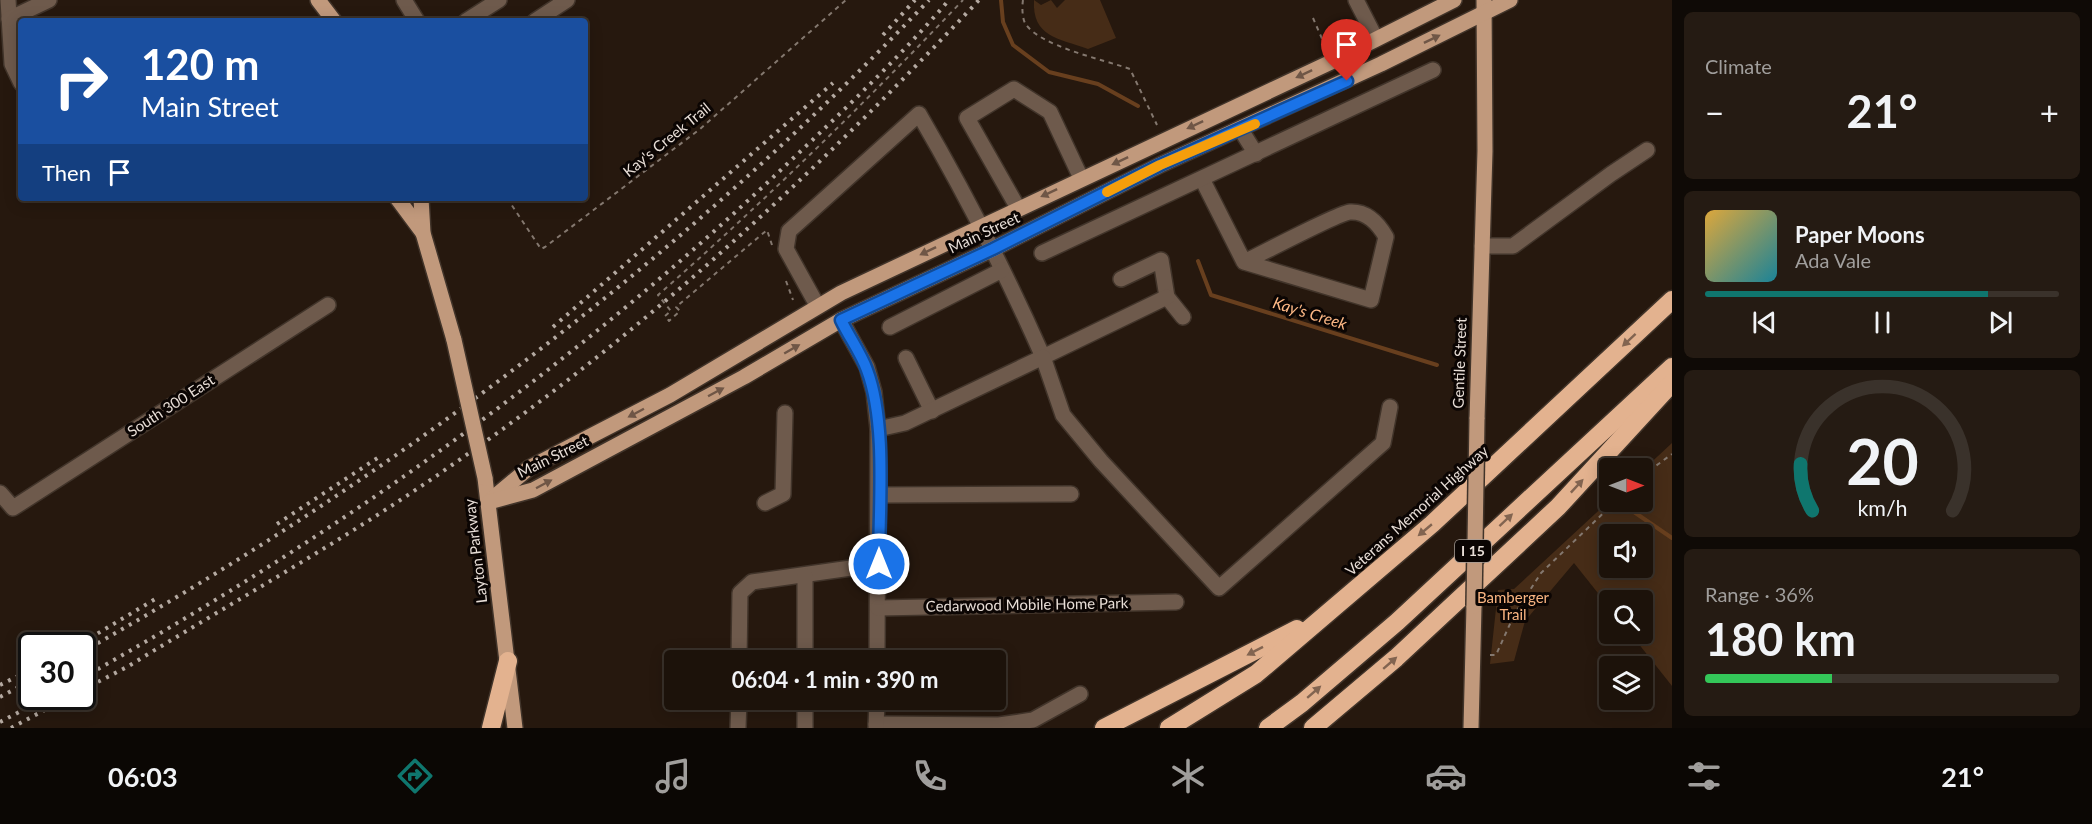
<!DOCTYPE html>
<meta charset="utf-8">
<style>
:root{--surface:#1c120a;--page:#251b13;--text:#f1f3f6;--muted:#a09e9c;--line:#3a322b;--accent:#0f766e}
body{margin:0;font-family:Lato,sans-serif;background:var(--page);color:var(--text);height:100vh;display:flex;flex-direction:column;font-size:22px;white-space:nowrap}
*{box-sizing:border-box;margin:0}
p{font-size:20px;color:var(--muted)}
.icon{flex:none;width:33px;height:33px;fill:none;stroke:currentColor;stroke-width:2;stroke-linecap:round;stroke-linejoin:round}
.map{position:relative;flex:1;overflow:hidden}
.details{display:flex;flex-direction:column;gap:12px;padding:12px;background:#0f0a06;width:420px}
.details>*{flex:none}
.top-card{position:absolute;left:18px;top:18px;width:570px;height:183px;border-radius:6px;box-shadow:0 3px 15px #0003,0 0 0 2px var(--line);background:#1a4fa0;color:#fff;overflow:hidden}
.needle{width:39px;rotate:90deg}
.tools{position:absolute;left:1599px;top:458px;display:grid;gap:12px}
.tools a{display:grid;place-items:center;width:54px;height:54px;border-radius:6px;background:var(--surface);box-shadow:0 3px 15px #0003,0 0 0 2px var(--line);font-size:30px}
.speed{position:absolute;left:18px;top:632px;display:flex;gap:12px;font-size:30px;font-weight:700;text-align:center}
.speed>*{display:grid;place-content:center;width:78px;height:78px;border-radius:50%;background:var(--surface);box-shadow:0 3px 15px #0003,0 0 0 2px var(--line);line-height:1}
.speed .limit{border:3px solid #111;border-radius:9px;background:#fff;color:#111}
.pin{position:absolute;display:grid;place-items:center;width:51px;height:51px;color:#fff;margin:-62px -26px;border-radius:50% 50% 50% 0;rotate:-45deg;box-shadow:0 0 6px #0007}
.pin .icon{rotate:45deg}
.me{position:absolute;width:66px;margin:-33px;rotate:0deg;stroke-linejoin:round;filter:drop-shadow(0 0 4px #0008)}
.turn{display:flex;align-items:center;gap:21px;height:126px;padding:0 24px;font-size:27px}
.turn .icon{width:78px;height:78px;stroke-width:2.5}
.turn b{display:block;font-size:42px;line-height:51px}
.then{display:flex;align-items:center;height:57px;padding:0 24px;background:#0003;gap:12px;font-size:22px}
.big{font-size:45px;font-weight:700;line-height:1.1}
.details .tile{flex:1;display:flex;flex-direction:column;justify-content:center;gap:9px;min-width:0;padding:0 21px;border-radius:9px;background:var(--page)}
.details .dial{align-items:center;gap:0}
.dial svg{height:156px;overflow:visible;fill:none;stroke:var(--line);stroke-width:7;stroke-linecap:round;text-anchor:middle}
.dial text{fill:var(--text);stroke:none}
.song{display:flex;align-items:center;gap:18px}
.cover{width:72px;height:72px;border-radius:9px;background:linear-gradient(135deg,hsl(40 70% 55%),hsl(190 70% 35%))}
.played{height:6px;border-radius:3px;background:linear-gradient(90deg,var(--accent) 80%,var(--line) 80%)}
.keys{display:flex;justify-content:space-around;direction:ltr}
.heat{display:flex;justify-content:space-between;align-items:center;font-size:33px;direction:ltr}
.charge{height:9px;border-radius:4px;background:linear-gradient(90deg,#34c759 36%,var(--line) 0)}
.trip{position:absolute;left:664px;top:650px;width:342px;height:60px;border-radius:6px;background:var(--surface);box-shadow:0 3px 15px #0003,0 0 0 2px var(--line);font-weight:700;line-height:60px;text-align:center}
.dock{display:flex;height:96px;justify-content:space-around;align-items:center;background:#0b0704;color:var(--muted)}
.dock .icon{width:42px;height:42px}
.dock .on{color:var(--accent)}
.dock b{font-size:27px;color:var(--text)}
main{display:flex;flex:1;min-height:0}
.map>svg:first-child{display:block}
.green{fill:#462c17;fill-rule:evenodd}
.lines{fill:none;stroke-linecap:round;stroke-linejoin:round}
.stream{stroke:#683f1e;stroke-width:4}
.minor-casing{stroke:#41342a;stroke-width:18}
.major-casing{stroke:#41342a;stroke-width:18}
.highway-casing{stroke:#41342a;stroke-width:21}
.path{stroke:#84786f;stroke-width:2;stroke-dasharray:4.5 4.5;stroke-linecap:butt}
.minor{stroke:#6e5a4c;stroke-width:15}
.major{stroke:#c1997c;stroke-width:15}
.highway{stroke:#e3b28f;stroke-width:18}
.rail{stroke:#b4a9a1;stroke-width:4;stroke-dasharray:3 6;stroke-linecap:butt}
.major-bridge-casing{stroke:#41342a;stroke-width:18;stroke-linecap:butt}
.major-bridge{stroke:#c1997c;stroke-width:15}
.oneway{fill:#6f5646}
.oneway2{fill:#826450}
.route-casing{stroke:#114b97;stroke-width:15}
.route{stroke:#1a73e8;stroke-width:10}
.slow{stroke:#f59e0b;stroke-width:10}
.labels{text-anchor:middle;stroke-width:6;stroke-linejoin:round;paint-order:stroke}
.shield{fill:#0b0503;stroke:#a69d97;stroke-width:1.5}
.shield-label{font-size:14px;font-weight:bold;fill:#e8ded7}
.street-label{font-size:15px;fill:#e8ded7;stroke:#0b0503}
.park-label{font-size:15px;fill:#f9b481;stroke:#0b0503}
.water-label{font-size:16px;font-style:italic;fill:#feb986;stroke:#0b0503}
</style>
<main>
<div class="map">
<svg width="1672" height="728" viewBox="0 0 1672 728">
<rect width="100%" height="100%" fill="#26180e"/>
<g class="green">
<path d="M1034,0L1041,5L1051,0L1057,8L1065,0H1100L1116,38L1088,49C1058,38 1032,37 1034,0Z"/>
<path d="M1672,443V686L1630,633H1642V600H1610L1609,607L1574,563L1525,621L1514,661L1490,664L1498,590L1514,589L1609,501H1642L1643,470ZM1610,534H1642V567H1610Z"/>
</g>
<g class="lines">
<g class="stream">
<polyline points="1001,0 1003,22 1013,45 1049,72 1098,84 1138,106"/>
<polyline points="1198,261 1211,295 1437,365"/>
<polyline points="1634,512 1672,538"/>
</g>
<g class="minor-casing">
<g id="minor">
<polyline points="8,0 12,64 21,83"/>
<polyline points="404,0 417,21"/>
<polyline points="1356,0 1376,39"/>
<polyline points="9,19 49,0"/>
<polyline points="466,21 499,0"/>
<polyline points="535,21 567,0"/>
<polyline points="1241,130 1256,154"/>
<path d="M1202,179L1244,262L1371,300L1386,237C1378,223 1367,211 1350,212C1338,213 1261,254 1244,262"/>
<polyline points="1018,208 967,118 1014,89 1050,112 1081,178"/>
<polyline points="1482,246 1513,246 1611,174 1647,150"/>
<polyline points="1042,253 1433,70"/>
<polyline points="1121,279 1161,260 1167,297 1183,317"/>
<path d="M817,305L786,249L789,231L919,114C965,193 1006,273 1043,357L1167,297"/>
<polyline points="841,320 867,367 874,392 878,429 877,660"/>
<polyline points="890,327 1002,270"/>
<polyline points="906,358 932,411"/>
<polyline points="878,429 905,423 1043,357 1063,415 1101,461 1219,588 1383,443 1390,407"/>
<polyline points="0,493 13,508 328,305"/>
<polyline points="879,495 1071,494"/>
<polyline points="765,503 783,494 785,413"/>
<polyline points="878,608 1176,602"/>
<polyline points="739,660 740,593 752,582 879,564"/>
<polyline points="805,660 805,576"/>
<polyline points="876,724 999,725 1033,720 1080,694"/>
<polyline points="738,728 739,699"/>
<polyline points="805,728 805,699"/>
<polyline points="876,728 877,699"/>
</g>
</g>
<g class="major-casing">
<g id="major">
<polyline points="318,0 334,21"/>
<polyline points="397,198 423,233"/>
<polyline points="421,198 423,233 454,340"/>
<polyline points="1477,419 1485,151 1484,0"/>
<polyline points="485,478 515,728"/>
<polyline points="493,498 529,468 670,395 841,293 1329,63 1454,0"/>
<polyline points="489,502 533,490 744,377 841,320 993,249 1160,165 1381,64 1510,0"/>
<polyline points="1471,728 1474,606"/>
</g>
</g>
<g class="highway-casing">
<g id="highway">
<polyline points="491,728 508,661"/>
<polyline points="1104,728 1297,629"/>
<polyline points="1169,728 1256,674 1432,524 1672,300"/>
<polyline points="1268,728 1302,703 1397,622 1672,367"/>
<polyline points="1313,728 1396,658 1558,507 1672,383"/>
</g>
</g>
<g class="path">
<path d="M1023,0C1022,6 1022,17 1025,23C1038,46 1105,60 1130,69L1157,125"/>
<polyline points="1313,18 1323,41"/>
<polyline points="507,198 541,249 545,247 700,129 846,0"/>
<path d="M772,245L767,230L676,307L680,311L669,321L665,316L671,311L658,295C765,201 865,103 963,0"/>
<polyline points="786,281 793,300"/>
<polyline points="1642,476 1672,454"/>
<polyline points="1490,655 1496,655 1514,615 1541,573 1616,501"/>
</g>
<use href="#minor" class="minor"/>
<use href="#major" class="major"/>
<use href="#highway" class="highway"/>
<g class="rail">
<polyline points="883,35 915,0"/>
<polyline points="553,327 833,83"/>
<polyline points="277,524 382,455"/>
<polyline points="90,638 157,598"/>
<path d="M82,652C392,478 684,257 929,0"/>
<path d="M82,678C336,536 574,366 785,166C842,112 898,59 949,0"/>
<polyline points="0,685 32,669"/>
<path d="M82,690L127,667C236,600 348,538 452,465C646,331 818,171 979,0"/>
<polyline points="0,697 32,680"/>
<polyline points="0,722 50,696"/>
<polyline points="11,728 71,696"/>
</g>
<g class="major-bridge-casing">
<g id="major-bridge">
<polyline points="454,340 485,478"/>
<polyline points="1474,606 1477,419"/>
</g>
</g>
<use href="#major-bridge" class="major-bridge"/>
</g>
<defs><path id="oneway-solid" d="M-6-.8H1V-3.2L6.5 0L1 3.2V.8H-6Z" transform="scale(1.5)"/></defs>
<g class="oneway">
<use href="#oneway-solid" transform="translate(1432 39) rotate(-26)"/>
<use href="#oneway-solid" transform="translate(1304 74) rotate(155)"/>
<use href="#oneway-solid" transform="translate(1195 125) rotate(155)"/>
<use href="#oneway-solid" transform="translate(1120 161) rotate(155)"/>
<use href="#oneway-solid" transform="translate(1049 193) rotate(155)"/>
<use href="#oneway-solid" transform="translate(928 251) rotate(154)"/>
<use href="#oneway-solid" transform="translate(792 349) rotate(-30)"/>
<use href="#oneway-solid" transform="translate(716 392) rotate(-28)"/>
<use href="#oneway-solid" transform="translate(636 413) rotate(152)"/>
<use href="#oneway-solid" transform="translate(544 484) rotate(-28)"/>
</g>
<g class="oneway2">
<use href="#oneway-solid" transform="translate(1629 340) rotate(137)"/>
<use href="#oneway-solid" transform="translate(1577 486) rotate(-47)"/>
<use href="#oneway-solid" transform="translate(1506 520) rotate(-43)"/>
<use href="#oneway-solid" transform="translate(1425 530) rotate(140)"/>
<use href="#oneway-solid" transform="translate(1255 651) rotate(153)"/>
<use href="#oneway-solid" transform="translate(1390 663) rotate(-41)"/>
<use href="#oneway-solid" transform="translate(1314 692) rotate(-41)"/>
</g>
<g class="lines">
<g class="route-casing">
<path id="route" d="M879,564C879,507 887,423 867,370C861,353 849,337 841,320L993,249L1160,165L1347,81"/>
</g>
<use href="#route" class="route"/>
<polyline class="slow" points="1107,192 1160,165 1255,124"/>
</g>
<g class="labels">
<rect class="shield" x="1455" y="540" width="36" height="22" rx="4.5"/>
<g class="shield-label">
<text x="1473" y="556">I 15</text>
</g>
<g class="street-label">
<text transform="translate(667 140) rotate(-39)" y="5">Kay's Creek Trail</text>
<text transform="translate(984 233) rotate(-25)" y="5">Main Street</text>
<text transform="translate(1460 363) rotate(-88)" y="5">Gentile Street</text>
<text transform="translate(171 406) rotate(-33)" y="5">South 300 East</text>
<text transform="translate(553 457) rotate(-26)" y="5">Main Street</text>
<text transform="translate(1417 511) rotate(-42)" y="5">Veterans Memorial Highway</text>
<text transform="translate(476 551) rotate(-97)" y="5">Layton Parkway</text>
<text transform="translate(1027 605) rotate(-1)" y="5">Cedarwood Mobile Home Park</text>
</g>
<g class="park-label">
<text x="1513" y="603">Bamberger<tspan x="1513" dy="17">Trail</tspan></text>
</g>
<g class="water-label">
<text transform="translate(1310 313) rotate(17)" y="6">Kay's Creek</text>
</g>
</g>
</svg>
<div class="tools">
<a><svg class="needle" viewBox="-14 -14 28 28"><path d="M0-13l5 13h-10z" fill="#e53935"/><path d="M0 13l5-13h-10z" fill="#a09e9c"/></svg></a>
<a><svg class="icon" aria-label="sound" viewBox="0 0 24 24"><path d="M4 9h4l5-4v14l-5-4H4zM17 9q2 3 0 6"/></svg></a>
<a><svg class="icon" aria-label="search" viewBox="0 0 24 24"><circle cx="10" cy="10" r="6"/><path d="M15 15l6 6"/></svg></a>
<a><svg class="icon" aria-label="layers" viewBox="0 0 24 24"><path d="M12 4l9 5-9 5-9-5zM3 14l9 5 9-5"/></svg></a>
</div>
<div class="speed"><div class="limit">30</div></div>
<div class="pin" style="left:1347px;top:81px;background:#d93025"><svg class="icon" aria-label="arrive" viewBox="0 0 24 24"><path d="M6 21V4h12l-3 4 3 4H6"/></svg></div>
<svg class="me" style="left:879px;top:564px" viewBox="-20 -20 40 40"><circle r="17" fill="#1a73e8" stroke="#fff" stroke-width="3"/><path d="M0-11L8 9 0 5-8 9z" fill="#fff"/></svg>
<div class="trip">06:04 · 1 min · 390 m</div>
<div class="top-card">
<div class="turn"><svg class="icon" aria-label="right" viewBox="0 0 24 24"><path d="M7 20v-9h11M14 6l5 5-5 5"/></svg><div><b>120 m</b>Main Street</div></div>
<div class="then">Then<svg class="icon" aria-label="arrive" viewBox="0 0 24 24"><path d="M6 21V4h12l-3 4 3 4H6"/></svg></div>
</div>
</div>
<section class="details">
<div class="tile"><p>Climate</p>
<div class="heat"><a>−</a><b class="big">21°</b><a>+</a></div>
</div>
<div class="tile">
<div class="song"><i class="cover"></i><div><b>Paper Moons</b><p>Ada Vale</p></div></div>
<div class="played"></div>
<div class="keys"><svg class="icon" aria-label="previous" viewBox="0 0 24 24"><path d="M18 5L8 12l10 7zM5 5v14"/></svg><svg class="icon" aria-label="pause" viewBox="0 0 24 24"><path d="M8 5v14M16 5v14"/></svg><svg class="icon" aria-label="next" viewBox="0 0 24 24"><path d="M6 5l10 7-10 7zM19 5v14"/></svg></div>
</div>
<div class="tile dial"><svg viewBox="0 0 100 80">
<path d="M14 69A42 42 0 1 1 86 69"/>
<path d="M14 69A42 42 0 0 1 8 45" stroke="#0f766e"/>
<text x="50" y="56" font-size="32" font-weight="700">20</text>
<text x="50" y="72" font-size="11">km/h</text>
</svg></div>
<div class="tile"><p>Range · 36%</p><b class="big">180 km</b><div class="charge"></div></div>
</section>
</main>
<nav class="dock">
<b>06:03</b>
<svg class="icon on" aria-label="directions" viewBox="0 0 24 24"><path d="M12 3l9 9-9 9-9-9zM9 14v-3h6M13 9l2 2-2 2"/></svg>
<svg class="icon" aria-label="music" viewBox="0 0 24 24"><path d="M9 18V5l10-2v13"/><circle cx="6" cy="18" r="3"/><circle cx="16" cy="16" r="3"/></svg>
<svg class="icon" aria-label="phone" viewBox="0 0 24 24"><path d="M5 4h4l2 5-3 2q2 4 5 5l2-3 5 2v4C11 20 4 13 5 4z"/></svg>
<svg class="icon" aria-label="climate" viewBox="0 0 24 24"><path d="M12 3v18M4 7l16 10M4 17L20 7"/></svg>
<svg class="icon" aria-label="car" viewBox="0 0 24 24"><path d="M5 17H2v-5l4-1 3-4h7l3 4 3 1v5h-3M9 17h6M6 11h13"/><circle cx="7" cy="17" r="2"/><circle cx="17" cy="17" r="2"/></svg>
<svg class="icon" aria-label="filters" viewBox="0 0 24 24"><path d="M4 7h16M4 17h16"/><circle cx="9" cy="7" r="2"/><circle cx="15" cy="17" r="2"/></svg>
<b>21°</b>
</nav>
